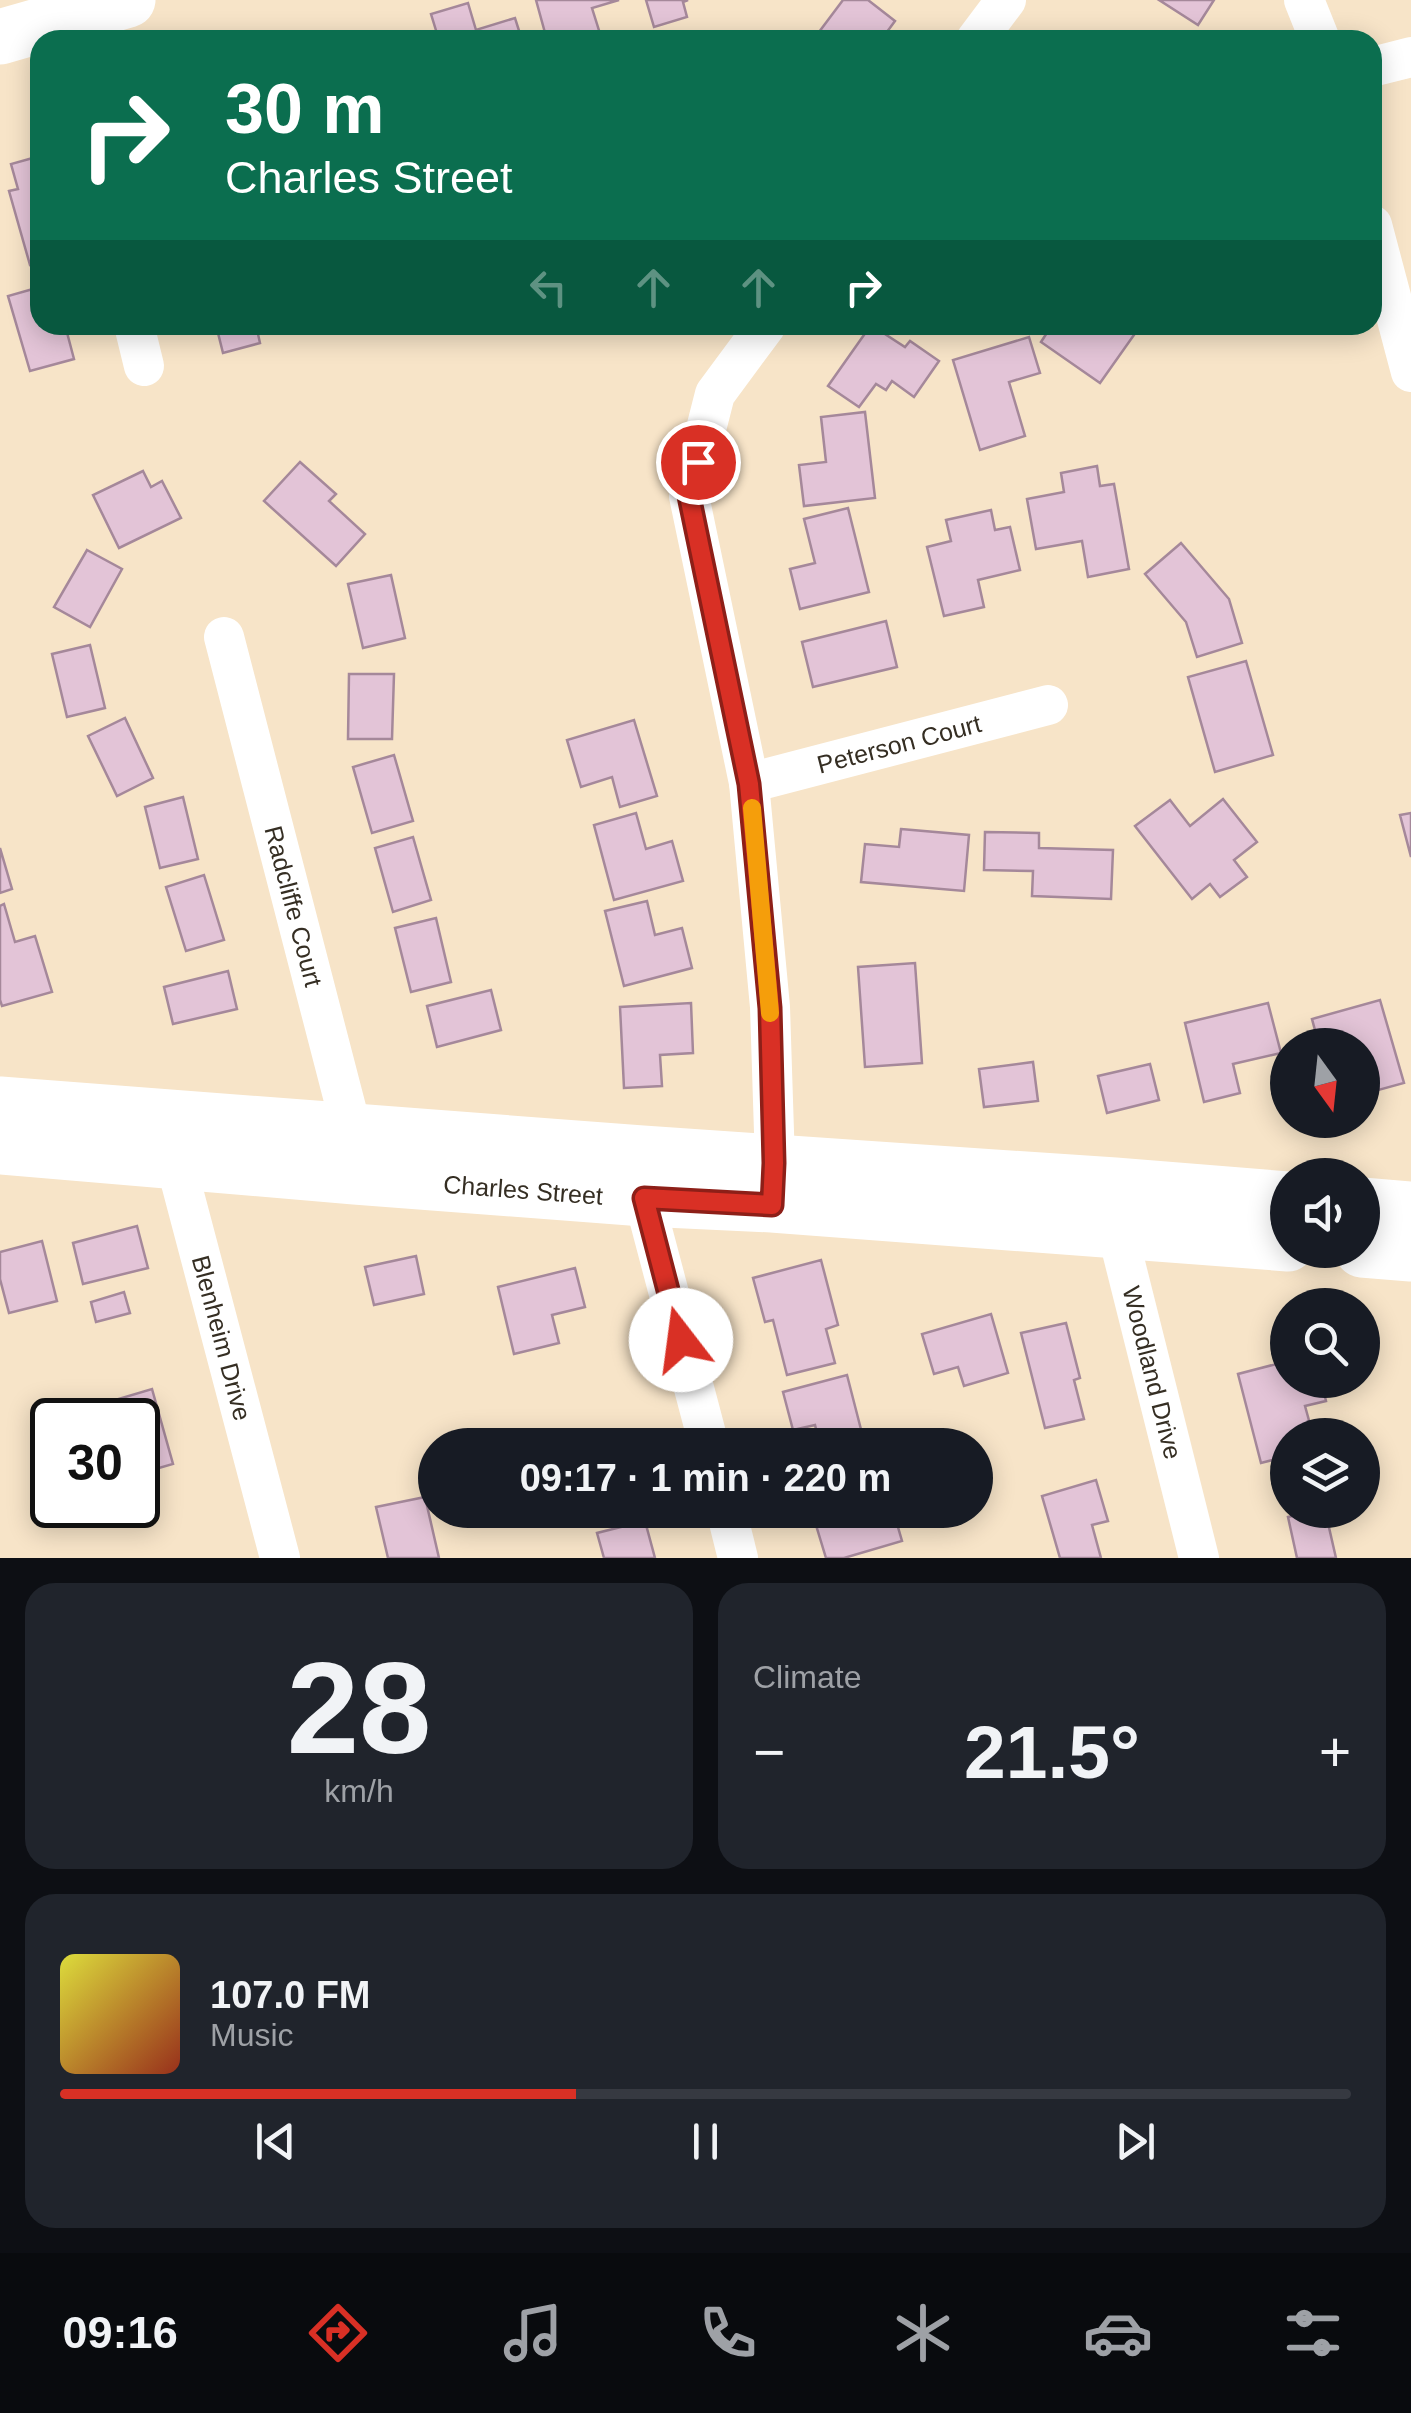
<!DOCTYPE html>
<meta charset="utf-8">
<style>
:root{--surface:#171b24;--page:#20242c;--text:#f1f3f6;--muted:#9ea1a6;--line:#363941;--accent:#d93025}
body{margin:0;font-family:Arial,sans-serif;background:var(--page);color:var(--text);height:100vh;display:flex;flex-direction:column;font-size:38px;white-space:nowrap}
*{box-sizing:border-box;margin:0}
p{font-size:32px;color:var(--muted)}
.icon{flex:none;width:55px;height:55px;fill:none;stroke:currentColor;stroke-width:2;stroke-linecap:round;stroke-linejoin:round}
.map{position:relative;height:1558px;overflow:hidden}
.details{display:flex;flex-direction:column;gap:25px;padding:25px;background:#0d0f14;flex:1}
.details>*{flex:none}
.top-card{position:absolute;left:30px;top:30px;width:1352px;height:305px;border-radius:30px;box-shadow:0 5px 25px #0003;background:#0b6e4f;color:#fff;overflow:hidden}
.needle{width:65px;rotate:165deg}
.controls{position:absolute;left:1270px;top:1028px;display:grid;gap:20px}
.controls a{display:grid;place-items:center;width:110px;height:110px;border-radius:50%;background:var(--surface);box-shadow:0 5px 25px #0003;font-size:50px}
.speed{position:absolute;left:30px;top:1398px;display:flex;gap:20px;font-size:50px;font-weight:700;text-align:center}
.speed>*{display:grid;place-content:center;width:130px;height:130px;border-radius:50%;background:var(--surface);box-shadow:0 5px 25px #0003;line-height:1}
.speed .limit{border:5px solid #111;border-radius:15px;background:#fff;color:#111}
.pin{position:absolute;display:grid;place-items:center;width:85px;height:85px;color:#fff;margin:-42px;border:5px solid #fff;border-radius:50%;box-shadow:0 2px 10px #0007}
.me{position:absolute;width:110px;margin:-55px;rotate:345deg;stroke-linejoin:round;filter:drop-shadow(0 0 8px #0008)}
.turn{display:flex;align-items:center;gap:35px;height:210px;padding:0 30px;font-size:45px}
.turn .icon{width:130px;height:130px;stroke-width:2.5}
.turn b{display:block;font-size:70px;line-height:85px}
.lanes{display:flex;align-items:center;height:95px;padding:0 30px;background:#0003;justify-content:center;gap:50px;direction:ltr}
.lanes .off{opacity:.35}
.big{font-size:75px;font-weight:800;line-height:1.1}
.details .widget{flex:1;display:flex;flex-direction:column;justify-content:center;gap:15px;min-width:0;padding:0 35px;border-radius:30px;background:var(--page)}
.details .dial{align-items:center;gap:0}
.dial b{font-size:130px;line-height:1}
.song{display:flex;align-items:center;gap:30px}
.cover{width:120px;height:120px;border-radius:15px;background:linear-gradient(135deg,hsl(60 70% 55%),hsl(10 70% 35%))}
.played{height:10px;border-radius:5px;background:linear-gradient(90deg,var(--accent) 40%,var(--line) 40%)}
.keys{display:flex;justify-content:space-around;direction:ltr}
.heat{display:flex;justify-content:space-between;align-items:center;font-size:55px;direction:ltr}
.details .tiles{flex:1;display:grid;gap:25px;grid-template-columns:1fr 1fr}
.widget:last-child{grid-column:span 2}
.trip{position:absolute;left:418px;top:1428px;width:575px;height:100px;border-radius:50px;background:var(--surface);box-shadow:0 5px 25px #0003;font-weight:800;line-height:100px;text-align:center}
.dock{display:flex;height:160px;justify-content:space-around;align-items:center;background:#090b0e;color:var(--muted)}
.dock .icon{width:70px;height:70px}
.dock .selected{color:var(--accent)}
.dock b{font-size:45px;color:var(--text)}
.map>svg:first-child{display:block}
.building{fill:#e3c4d7;stroke:#a5889a;stroke-width:2.5}
.lines{fill:none;stroke-linecap:round;stroke-linejoin:round}
.path{stroke:#b4a58f;stroke-width:6;stroke-dasharray:5 5;stroke-linecap:butt}
.minor{stroke:#fff;stroke-width:40}
.secondary{stroke:#fff;stroke-width:55}
.route-casing{stroke:#8d1f18;stroke-width:25}
.route{stroke:#d93025;stroke-width:18}
.slow{stroke:#f59e0b;stroke-width:18}
.labels{text-anchor:middle;stroke-width:8;stroke-linejoin:round;paint-order:stroke}
.street-label{font-size:25px;fill:#352e23;stroke:#f7e4c8}
</style>
<div class="map">
<svg width="1411" height="1558" viewBox="0 0 1411 1558">
<rect width="100%" height="100%" fill="#f7e4c8"/>
<g class="building">
<polygon points="536,0 619,0 592,8 602,40 547,40"/>
<polygon points="646,0 688,0 683,2 687,17 654,27"/>
<polygon points="843,0 868,0 895,21 881,40 813,40"/>
<polygon points="1159,0 1214,0 1198,25"/>
<polygon points="468,3 476,30 515,18 522,40 439,40 431,14"/>
<polygon points="40,156 40,262 30,265 9,191 18,189 11,164"/>
<polygon points="40,287 40,325 65,325 74,359 30,371 8,296"/>
<polygon points="216,325 256,325 260,343 223,353"/>
<polygon points="871,325 905,347 910,341 939,361 914,397 892,381 886,390 876,384 859,407 828,386"/>
<polygon points="1052,325 1141,325 1100,383 1041,342"/>
<polygon points="1029,337 1040,373 1009,382 1025,436 980,450 953,360"/>
<polygon points="865,412 875,498 804,506 799,465 826,462 821,417"/>
<polygon points="300,462 336,494 329,501 365,534 336,566 264,501"/>
<polygon points="1097,466 1100,486 1114,484 1129,569 1088,577 1082,541 1036,549 1027,499 1064,492 1061,473"/>
<polygon points="143,471 151,487 162,481 181,518 119,548 93,495"/>
<polygon points="848,508 869,592 800,609 790,569 815,563 804,519"/>
<polygon points="991,510 995,530 1010,527 1020,570 978,580 984,607 944,616 927,547 951,541 946,520"/>
<polygon points="1181,543 1229,599 1242,643 1197,657 1186,622 1145,574"/>
<polygon points="87,550 122,569 90,627 54,607"/>
<polygon points="391,575 405,638 363,648 348,584"/>
<polygon points="886,621 897,667 813,687 802,642"/>
<polygon points="90,645 105,708 67,717 52,654"/>
<polygon points="1246,661 1273,755 1215,772 1188,677"/>
<polygon points="349,674 394,674 392,739 348,739"/>
<polygon points="125,718 153,778 117,796 88,736"/>
<polygon points="634,720 657,796 620,807 612,777 581,787 567,740"/>
<polygon points="394,755 413,821 372,833 353,767"/>
<polygon points="183,797 198,859 160,868 145,807"/>
<polygon points="1223,799 1257,842 1234,860 1247,877 1220,897 1210,884 1192,899 1135,826 1170,800 1190,826"/>
<polygon points="636,813 646,849 672,841 683,881 614,900 594,825"/>
<polygon points="1411,813 1411,857 1400,815"/>
<polygon points="901,829 969,835 964,891 861,882 865,844 899,847"/>
<polygon points="985,832 1039,833 1039,848 1113,850 1111,899 1032,896 1033,871 984,870"/>
<polygon points="413,837 431,900 393,912 375,848"/>
<polygon points="0,848 12,889 0,893"/>
<polygon points="204,875 224,940 186,951 166,887"/>
<polygon points="647,901 655,935 682,928 692,968 624,986 605,911"/>
<polygon points="4,904 15,942 35,936 52,992 2,1006 0,1000 0,906"/>
<polygon points="436,918 451,982 411,992 395,928"/>
<polygon points="915,963 922,1063 865,1067 858,967"/>
<polygon points="228,971 237,1009 173,1024 164,987"/>
<polygon points="491,990 501,1030 437,1047 427,1006"/>
<polygon points="1380,1000 1404,1083 1364,1094 1362,1045 1319,1045 1312,1019"/>
<polygon points="691,1003 693,1053 660,1055 662,1086 624,1088 620,1007"/>
<polygon points="1268,1003 1281,1053 1233,1064 1240,1093 1204,1102 1185,1023"/>
<polygon points="1033,1062 1038,1101 984,1107 979,1069"/>
<polygon points="1150,1064 1159,1100 1107,1113 1098,1076"/>
<polygon points="137,1226 148,1268 83,1284 73,1243"/>
<polygon points="42,1241 57,1301 9,1313 0,1279 0,1252"/>
<polygon points="416,1256 424,1294 374,1305 365,1267"/>
<polygon points="821,1260 838,1325 826,1329 835,1363 787,1375 773,1320 765,1322 753,1278"/>
<polygon points="575,1268 585,1307 552,1315 559,1343 514,1354 498,1287"/>
<polygon points="124,1292 130,1313 96,1322 91,1302"/>
<polygon points="991,1314 1008,1373 964,1386 958,1367 934,1374 922,1334"/>
<polygon points="1066,1323 1080,1378 1074,1380 1084,1419 1045,1428 1021,1333"/>
<polygon points="1288,1361 1288,1380 1321,1380 1326,1401 1305,1406 1313,1435 1288,1435 1288,1456 1261,1463 1238,1374"/>
<polygon points="847,1375 865,1445 820,1445 815,1425 793,1430 783,1392"/>
<polygon points="152,1389 173,1464 138,1474 138,1420 103,1420 98,1405"/>
<polygon points="1096,1480 1108,1521 1092,1525 1101,1558 1060,1558 1042,1496"/>
<polygon points="425,1497 439,1558 388,1558 376,1507"/>
<polygon points="838,1510 893,1510 902,1541 844,1558 826,1558 816,1525 841,1518"/>
<polygon points="1319,1510 1325,1510 1336,1558 1297,1558 1288,1517"/>
<polygon points="645,1521 655,1558 604,1558 597,1533"/>
</g>
<g class="lines">
<polyline class="path" points="1313,1166 1340,1169"/>
<g class="minor">
<polyline points="1304,0 1320,40"/>
<polyline points="976,40 1006,0"/>
<polyline points="1372,67 1411,57"/>
<polyline points="1372,225 1411,372"/>
<polyline points="134,325 144,366"/>
<polyline points="766,325 715,394 689,496 749,783 770,1007 775,1163 773,1186"/>
<path id="s1" d="M224,637L352,1131L353,1153"/>
<path id="s2" d="M749,783L1048,705"/>
<path id="s3" d="M175,1136V1160L280,1558"/>
<polyline points="642,1172 644,1199 709,1445"/>
<path id="s4" d="M1116,1207L1117,1231L1199,1558"/>
<polyline points="726,1510 738,1558"/>
</g>
<g class="secondary">
<polyline points="0,37 128,0"/>
<polyline points="0,1104 642,1153 1115,1185 1288,1199"/>
<path id="s5" d="M0,1147L355,1177L644,1199L772,1205L1288,1244"/>
<polyline points="1362,1205 1411,1209"/>
<polyline points="1362,1250 1411,1254"/>
</g>
</g>
<g class="lines">
<g class="route-casing">
<polyline id="route" points="681,1340 644,1198 772,1205 774,1163 770,1008 749,784 689,496 698,462"/>
</g>
<use href="#route" class="route"/>
<polyline class="slow" points="752,808 770,1013"/>
</g>
<g class="labels">
<g class="street-label">
<text dy="9" stroke="none"><textPath href="#s2" startOffset="155">Peterson Court</textPath></text>
<text dy="9" stroke="none"><textPath href="#s1" startOffset="278">Radcliffe Court</textPath></text>
<text dy="9" stroke="none"><textPath href="#s5" startOffset="525">Charles Street</textPath></text>
<text dy="9" stroke="none"><textPath href="#s3" startOffset="208">Blenheim Drive</textPath></text>
<text dy="9" stroke="none"><textPath href="#s4" startOffset="170">Woodland Drive</textPath></text>
</g>
</g>
</svg>
<div class="controls">
<a><svg class="needle" viewBox="-14 -14 28 28"><path d="M0-13l5 13h-10z" fill="#e53935"/><path d="M0 13l5-13h-10z" fill="#9ea1a6"/></svg></a>
<a><svg class="icon" aria-label="sound" viewBox="0 0 24 24"><path d="M4 9h4l5-4v14l-5-4H4zM17 9q2 3 0 6"/></svg></a>
<a><svg class="icon" aria-label="search" viewBox="0 0 24 24"><circle cx="10" cy="10" r="6"/><path d="M15 15l6 6"/></svg></a>
<a><svg class="icon" aria-label="layers" viewBox="0 0 24 24"><path d="M12 4l9 5-9 5-9-5zM3 14l9 5 9-5"/></svg></a>
</div>
<div class="speed"><div class="limit">30</div></div>
<div class="pin" style="left:698px;top:462px;background:#d93025"><svg class="icon" aria-label="arrive" viewBox="0 0 24 24"><path d="M6 21V4h12l-3 4 3 4H6"/></svg></div>
<svg class="me" style="left:681px;top:1340px" viewBox="-20 -20 40 40"><circle r="19" fill="#fff"/><path d="M0-13L10 11 0 6-10 11z" fill="#d93025"/></svg>
<div class="trip">09:17 · 1 min · 220 m</div>
<div class="top-card">
<div class="turn"><svg class="icon" aria-label="right" viewBox="0 0 24 24"><path d="M7 20v-9h11M14 6l5 5-5 5"/></svg><div><b>30 m</b>Charles Street</div></div>
<div class="lanes"><svg class="icon off" aria-label="left" viewBox="0 0 24 24"><path d="M17 20v-9H6M10 6l-5 5 5 5"/></svg><svg class="icon off" aria-label="ahead" viewBox="0 0 24 24"><path d="M12 20V5M6 11l6-6 6 6"/></svg><svg class="icon off" aria-label="ahead" viewBox="0 0 24 24"><path d="M12 20V5M6 11l6-6 6 6"/></svg><svg class="icon" aria-label="right" viewBox="0 0 24 24"><path d="M7 20v-9h11M14 6l5 5-5 5"/></svg></div>
</div>
</div>
<section class="details">
<div class="tiles">
<div class="widget dial"><b>28</b><p>km/h</p></div>
<div class="widget"><p>Climate</p>
<div class="heat"><a>−</a><b class="big">21.5°</b><a>+</a></div>
</div>
<div class="widget">
<div class="song"><i class="cover"></i><div><b>107.0 FM</b><p>Music</p></div></div>
<div class="played"></div>
<div class="keys"><svg class="icon" aria-label="previous" viewBox="0 0 24 24"><path d="M18 5L8 12l10 7zM5 5v14"/></svg><svg class="icon" aria-label="pause" viewBox="0 0 24 24"><path d="M8 5v14M16 5v14"/></svg><svg class="icon" aria-label="next" viewBox="0 0 24 24"><path d="M6 5l10 7-10 7zM19 5v14"/></svg></div>
</div>
</div>
</section>
<nav class="dock">
<b>09:16</b>
<svg class="icon selected" aria-label="directions" viewBox="0 0 24 24"><path d="M12 3l9 9-9 9-9-9zM9 14v-3h6M13 9l2 2-2 2"/></svg>
<svg class="icon" aria-label="music" viewBox="0 0 24 24"><path d="M9 18V5l10-2v13"/><circle cx="6" cy="18" r="3"/><circle cx="16" cy="16" r="3"/></svg>
<svg class="icon" aria-label="phone" viewBox="0 0 24 24"><path d="M5 4h4l2 5-3 2q2 4 5 5l2-3 5 2v4C11 20 4 13 5 4z"/></svg>
<svg class="icon" aria-label="climate" viewBox="0 0 24 24"><path d="M12 3v18M4 7l16 10M4 17L20 7"/></svg>
<svg class="icon" aria-label="car" viewBox="0 0 24 24"><path d="M5 17H2v-5l4-1 3-4h7l3 4 3 1v5h-3M9 17h6M6 11h13"/><circle cx="7" cy="17" r="2"/><circle cx="17" cy="17" r="2"/></svg>
<svg class="icon" aria-label="filters" viewBox="0 0 24 24"><path d="M4 7h16M4 17h16"/><circle cx="9" cy="7" r="2"/><circle cx="15" cy="17" r="2"/></svg>
</nav>
